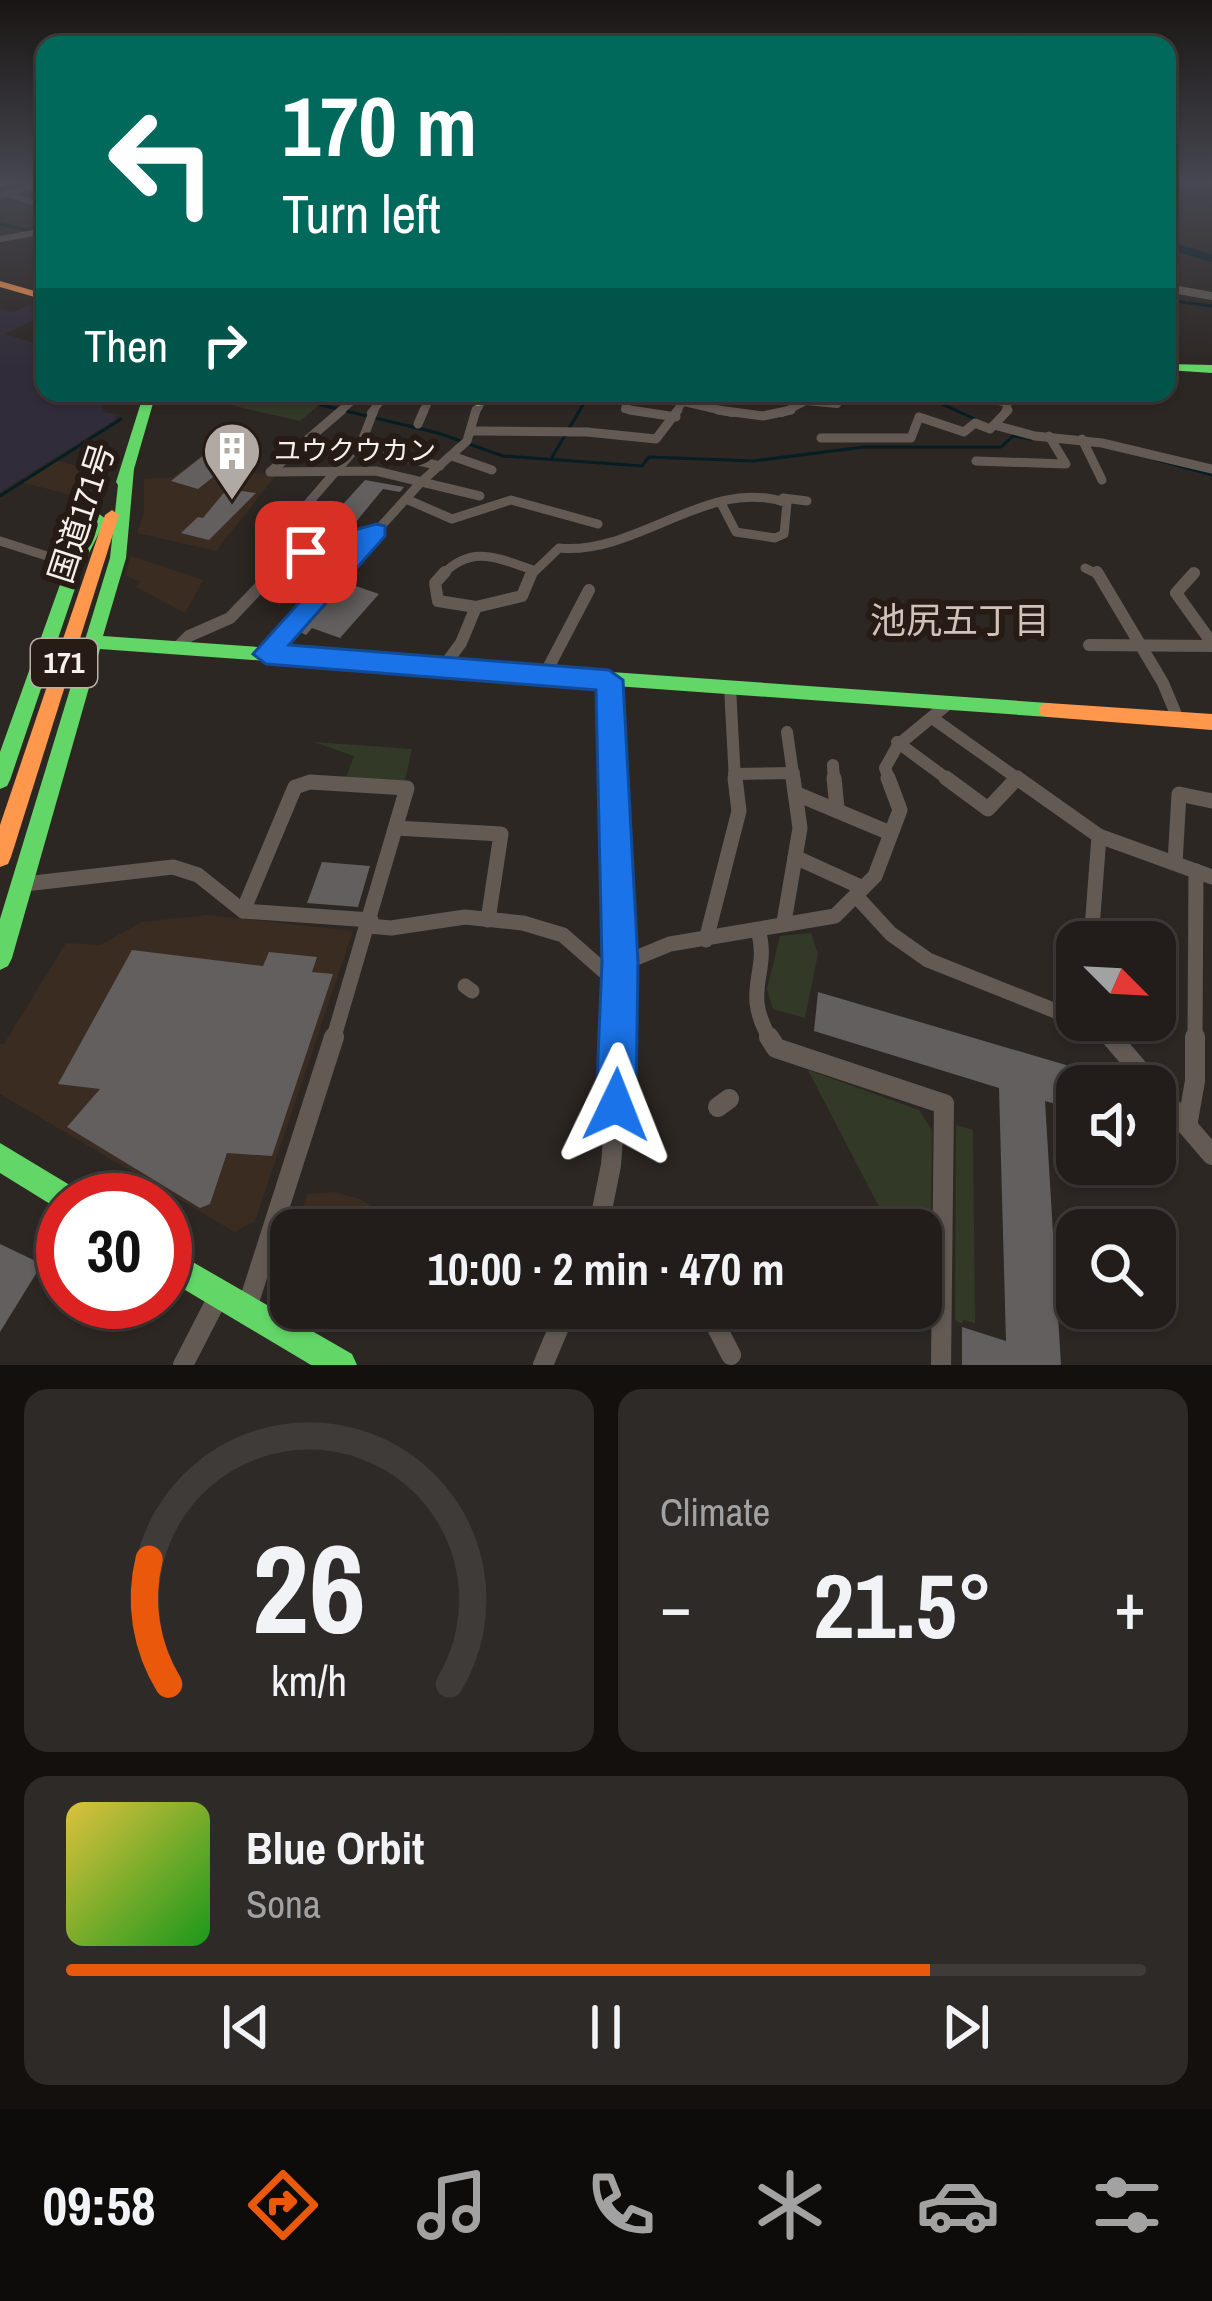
<!DOCTYPE html>
<meta charset="utf-8">
<style>
:root{--surface:#221d1a;--page:#2e2a27;--text:#f1f3f6;--muted:#a2a2a2;--line:#3f3b39;--accent:#ea580c}
body{margin:0;font-family:"Archivo Narrow","Noto Sans JP",sans-serif;background:var(--page);color:var(--text);height:100vh;display:flex;flex-direction:column;font-size:45px;white-space:nowrap}
*{box-sizing:border-box;margin:0}
p{font-size:39px;color:var(--muted)}
.icon{flex:none;width:66px;height:66px;fill:none;stroke:currentColor;stroke-width:2;stroke-linecap:round;stroke-linejoin:round}
.map{position:relative;height:1365px;overflow:hidden}
.panel{display:flex;flex-direction:column;gap:24px;padding:24px;background:#13100e;flex:1}
.panel>*{flex:none}
.top-card{position:absolute;left:36px;top:36px;width:1140px;height:366px;border-radius:24px;box-shadow:0 3px 9px #0004,0 0 0 3px var(--line);background:#00695c;color:#fff;overflow:hidden}
.needle{width:78px;rotate:114deg}
.buttons{position:absolute;left:1056px;top:921px;display:grid;gap:24px}
.buttons a{display:grid;place-items:center;width:120px;height:120px;border-radius:24px;background:var(--surface);box-shadow:0 3px 9px #0004,0 0 0 3px var(--line);font-size:60px}
.speed{position:absolute;left:36px;top:1173px;display:flex;gap:24px;font-size:60px;font-weight:700;text-align:center}
.speed>*{display:grid;place-content:center;width:156px;height:156px;border-radius:50%;background:var(--surface);box-shadow:0 3px 9px #0004,0 0 0 3px var(--line);line-height:1}
.speed .limit{border:18px solid #d22;background:#fff;color:#111}
.pin{position:absolute;display:grid;place-items:center;width:102px;height:102px;color:#fff;margin:-51px;border-radius:24px;box-shadow:0 6px 18px #0006}
.me{position:absolute;width:132px;margin:-66px;rotate:2deg;stroke-linejoin:round;filter:drop-shadow(0 0 9px #0008)}
.turn{display:flex;align-items:center;gap:42px;height:252px;padding:0 48px;font-size:54px}
.turn .icon{width:156px;height:156px;stroke-width:2.5}
.turn b{display:block;font-size:84px;line-height:102px}
.then{display:flex;align-items:center;height:114px;padding:0 48px;background:#0003;gap:24px;font-size:45px}
.big{font-size:90px;font-weight:700;line-height:1.1}
.panel .tile{flex:1;display:flex;flex-direction:column;justify-content:center;gap:18px;min-width:0;padding:0 42px;border-radius:24px;background:var(--page)}
.panel .dial{align-items:center;gap:0}
.dial svg{height:312px;overflow:visible;fill:none;stroke:var(--line);stroke-width:7;stroke-linecap:round;text-anchor:middle}
.dial text{fill:var(--text);stroke:none}
.song{display:flex;align-items:center;gap:36px}
.cover{width:144px;height:144px;border-radius:18px;background:linear-gradient(135deg,hsl(50 70% 55%),hsl(120 70% 35%))}
.played{height:12px;border-radius:6px;background:linear-gradient(90deg,var(--accent) 80%,var(--line) 80%)}
.keys{display:flex;justify-content:space-around;direction:ltr}
.heat{display:flex;justify-content:space-between;align-items:center;font-size:66px;direction:ltr}
.panel .tiles{flex:1;display:grid;gap:24px;grid-template-columns:1fr 1fr}
.tile:last-child{grid-column:span 2}
.trip{position:absolute;left:270px;top:1209px;width:672px;height:120px;border-radius:24px;background:var(--surface);box-shadow:0 3px 9px #0004,0 0 0 3px var(--line);font-weight:700;line-height:120px;text-align:center}
.menu{display:flex;height:192px;justify-content:space-around;align-items:center;background:#0e0c0a;color:var(--muted)}
.menu .icon{width:84px;height:84px}
.menu .selected{color:var(--accent)}
.menu b{font-size:54px;color:var(--text)}
.map>svg:first-child{display:block}
.built{fill:#3b2c22}
.education{fill:#302c39}
.green{fill:#323a27}
.lines{fill:none;stroke-linecap:round;stroke-linejoin:round}
.stream{stroke:#071d24;stroke-width:3}
.river{fill:#071d24;fill-rule:evenodd}
.building{fill:#635f5f}
.street-far5{stroke:#635a54;stroke-width:6}
.street-far4{stroke:#635a54;stroke-width:8}
.street-far3{stroke:#635a54;stroke-width:9}
.street-far2{stroke:#635a54;stroke-width:12}
.street-far1{stroke:#635a54;stroke-width:15}
.street{stroke:#635a54;stroke-width:20}
.fast{fill:#63d668;fill-rule:evenodd}
.slow{fill:#ff974d;fill-rule:evenodd}
.route{fill:#1a73e8;stroke:#114b97;stroke-width:3}
.labels{text-anchor:middle;stroke-width:12;stroke-linejoin:round;paint-order:stroke}
.far-poi-label{font-size:27px;fill:#f7efea;stroke:#271c15;text-anchor:start}
.shield{fill:#271c15;stroke:#b9b0aa;stroke-width:3}
.shield-label{font-size:30px;font-weight:bold;fill:#f7efea}
.street-label{font-size:33px;fill:#f7efea;stroke:#271c15}
.neighbourhood-label{font-size:36px;fill:#d0c2b9;stroke:#271c15}
</style>
<div class="map">
<svg width="1212" height="1365" viewBox="0 0 1212 1365">
<rect width="100%" height="100%" fill="#2d2723"/>
<g class="built">
<polygon points="205,453 240,463 237,467 253,473 276,475 216,551 137,533 144,513 144,479 173,477"/>
<polygon points="54,460 107,474 92,500 20,482"/>
<polygon points="131,556 203,580 185,613 136,587 141,582 125,575"/>
<polygon points="208,915 353,931 255,1221 235,1232 0,1094 0,1044 4,1044 66,943 100,945 142,922"/>
<polygon points="334,1192 360,1199 381,1212 377,1230 296,1230 307,1194"/>
</g>
<polygon class="education" points="29,305 45,310 45,314 5,334 40,345 36,352 38,369 45,369 45,393 100,393 104,412 117,414 115,420 0,492 0,309 13,312"/>
<g class="green">
<polygon points="168,393 333,393 300,421 234,406 233,399 166,402"/>
<polygon points="314,742 412,749 405,780 346,778 354,756"/>
<polygon points="811,933 818,954 805,1018 773,1009 767,989 780,936"/>
<polygon points="808,1070 919,1110 932,1130 930,1306 921,1289 921,1230 891,1230"/>
<polygon points="956,1125 973,1130 975,1323 963,1320 962,1324 955,1320"/>
</g>
<g class="lines">
<g class="stream">
<polyline points="0,224 45,234"/>
<polyline points="1167,300 1212,306"/>
<polyline points="336,393 321,405 438,433 503,456 642,466 649,457 753,461 864,447 1001,447 1013,436 1031,439"/>
<polyline points="917,393 975,419"/>
<polyline points="551,459 590,393"/>
<polyline points="1154,459 1212,475"/>
<polyline points="0,496 121,419"/>
</g>
<polygon class="river" points="1167,241 1212,254 1212,262 1167,249"/>
</g>
<g class="building">
<polygon points="204,455 231,463 198,489 171,481"/>
<polygon points="365,480 404,487 400,492 383,489 355,523 357,526 331,530 325,524"/>
<polygon points="227,489 256,493 209,540 181,533 198,517 203,518"/>
<polygon points="344,582 379,594 340,638 312,628 306,635 300,632"/>
<polygon points="322,862 370,866 358,907 307,903"/>
<polygon points="132,950 263,966 269,952 317,957 312,972 333,974 272,1156 227,1153 210,1204 200,1208 67,1127 100,1089 58,1084"/>
<polygon points="818,992 1093,1073 1095,1086 1077,1086 1077,1110 1045,1101 1061,1365 962,1365 962,1327 1006,1341 999,1088 814,1031"/>
<polygon points="323,1206 368,1230 306,1230"/>
<polygon points="0,1244 42,1264 0,1332"/>
</g>
<g class="lines">
<g class="street-far5">
<polyline points="0,180 9,182 0,185"/>
<polyline points="6,194 45,206"/>
<polyline points="0,196 45,181"/>
<polyline points="0,239 45,231"/>
</g>
<g class="street-far4">
<polyline points="1167,288 1212,296"/>
<polyline points="629,393 625,409 649,413"/>
<polyline points="962,393 1008,403 1005,413"/>
<polyline points="684,402 732,413"/>
<polyline points="338,413 361,393"/>
<polyline points="371,413 387,393"/>
<polyline points="423,413 432,393"/>
<polyline points="475,413 487,393"/>
<polyline points="676,413 687,393"/>
<polyline points="782,413 806,401 837,404 844,393"/>
</g>
<g class="street-far3">
<polyline points="342,410 270,472 376,471 480,496"/>
<polyline points="630,410 676,417"/>
<polyline points="718,410 763,416 791,410"/>
<polyline points="1008,410 994,425 1035,436 1102,443 1212,469"/>
<polyline points="418,424 424,410"/>
<polyline points="471,431 587,432 656,439 678,410"/>
<polyline points="821,438 911,438 919,417 964,432 975,423 990,429 994,425"/>
<polyline points="1082,439 1102,480"/>
<polyline points="381,452 440,466"/>
<polyline points="452,456 492,470"/>
<polyline points="976,461 1066,464 1049,436"/>
<polyline points="783,498 807,501"/>
<polyline points="406,499 452,519 511,500 598,524"/>
<polyline points="269,518 291,523"/>
<polyline points="0,541 75,565"/>
<polyline points="328,543 314,531 291,523 362,441 374,410"/>
<polyline points="1085,568 1099,575"/>
<path d="M271,575C298,548 339,540 376,531"/>
<polyline points="337,575 421,482 467,441 476,410"/>
<path d="M442,575C472,544 497,558 533,570"/>
<path d="M531,575L559,548C637,556 710,475 787,503L784,534L775,538L736,532L722,505"/>
</g>
<g class="street-far2">
<polyline points="445,572 435,583 438,601 476,607"/>
<polyline points="1097,572 1163,683 1178,719"/>
<polyline points="1194,573 1176,593 1212,643"/>
<polyline points="1089,645 1212,646"/>
<polyline points="177,648 189,636 230,618 274,572"/>
<polyline points="266,654 339,572"/>
<polyline points="444,666 461,643 476,607 522,596 532,572"/>
<polyline points="546,672 589,590"/>
<polyline points="609,680 614,781"/>
<polyline points="730,687 735,781"/>
<polyline points="935,720 1021,781"/>
<polyline points="787,732 794,781"/>
<polyline points="897,742 950,781"/>
<polyline points="833,765 834,781"/>
<polyline points="734,774 794,773"/>
<polyline points="890,781 885,768 898,745 949,703"/>
</g>
<g class="street-far1">
<polyline points="613,778 621,1040"/>
<polyline points="834,778 837,808"/>
<polyline points="946,778 988,809 1017,778"/>
<polyline points="1017,778 1099,836 1091,942"/>
<polyline points="797,794 890,833"/>
<polyline points="396,828 501,834 488,920"/>
<polyline points="1099,836 1212,877"/>
<polyline points="795,857 863,888"/>
<polyline points="1175,863 1179,794 1212,801"/>
<polyline points="25,884 173,867 198,875 243,911 371,920"/>
<polyline points="857,897 891,934 928,960 1078,1020"/>
<polyline points="243,911 295,787 310,782 407,788 333,1040"/>
<polyline points="784,922 800,828 793,778"/>
<polyline points="369,926 391,928 465,917 523,923 563,935 604,971 670,944 835,916 875,876 900,810 888,778"/>
<path d="M758,930C771,973 740,990 771,1040"/>
<polyline points="706,940 739,811 735,778"/>
<polyline points="465,986 472,991"/>
<polyline points="1097,1020 1114,1040"/>
<polyline points="1195,1040 1196,871"/>
</g>
<g class="street">
<polyline points="769,1037 776,1048 944,1104 941,1365"/>
<polyline points="1111,1037 1212,1155"/>
<polyline points="718,1107 729,1099"/>
<polyline points="1187,1126 1195,1081 1195,1037"/>
<polyline points="598,1230 611,1165 621,1037"/>
<polyline points="247,1308 334,1037"/>
<polyline points="707,1308 731,1355"/>
<polyline points="183,1365 218,1297"/>
<polyline points="543,1365 567,1308"/>
</g>
<g class="fast">
<polygon points="1167,364 1212,365 1212,373 1167,370"/>
<polygon points="144,393 156,393 134,469 126,558 103,636 1048,703 1055,705 1057,710 1055,715 1048,717 100,649 12,958 8,966 0,970 0,919 110,558 118,485 116,482"/>
<polygon points="99,514 106,519 83,565 10,780 7,786 0,789 0,752 67,565 92,519"/>
<polygon points="0,1143 78,1190 82,1200 63,1200 63,1212 0,1173"/>
<polygon points="165,1246 352,1354 357,1365 311,1365 165,1278"/>
</g>
<g class="slow">
<polygon points="0,281 45,294 45,300 0,287"/>
<path d="M433,393C448,393 461,397 475,398C492,399 511,393 528,393L478,406Z"/>
<polygon points="112,510 119,515 11,857 8,864 0,867 0,825 105,515"/>
<polygon points="1048,703 1212,714 1212,730 1048,717 1041,715 1039,710 1041,705"/>
</g>
</g>
<linearGradient id="sky" x2="0" y2="1"><stop stop-color="#191513"/><stop offset="0.49" stop-color="#464750"/><stop offset="1" stop-color="#464750" stop-opacity="0"/></linearGradient>
<rect width="1212" height="371" fill="url(#sky)"/>
<polygon class="route" points="376,524 385,526 385,536 289,645 609,670 623,680 638,962 636,1105 630,1119 616,1125 602,1119 596,1105 602,962 596,690 266,664 253,654 349,547 306,559 294,552 297,546"/>
<defs>
<g id="building-pin" transform="scale(3)"><path d="M0 17L-7.5 6A9.5 9.5 0 1 1 7.5 6Z" fill="#b0a9a4" stroke="#271c15"/><path d="M-4-6H4V6H1V3H-1V6H-4ZM-2.5-4.3h1.7v1.8h-1.7ZM.8-4.3h1.7v1.8H.8ZM-2.5-1h1.7V.8h-1.7ZM.8-1h1.7V.8H.8Z" fill="#fff"/></g>
</defs>
<g fill-rule="evenodd">
<use href="#building-pin" x="232" y="451"/>
</g>
<g class="labels">
<g class="far-poi-label">
<text x="274" y="460">ユウクウカン</text>
</g>
<rect class="shield" x="31" y="639" width="66" height="48" rx="9"/>
<g class="shield-label">
<text x="64" y="673">171</text>
</g>
<g class="street-label">
<text transform="translate(81 513) rotate(-72)" y="12">国道171号</text>
</g>
<g class="neighbourhood-label">
<text x="960" y="633">池尻五丁目</text>
</g>
</g>
</svg>
<div class="buttons">
<a><svg class="needle" viewBox="-14 -14 28 28"><path d="M0-13l5 13h-10z" fill="#e53935"/><path d="M0 13l5-13h-10z" fill="#a2a2a2"/></svg></a>
<a><svg class="icon" aria-label="sound" viewBox="0 0 24 24"><path d="M4 9h4l5-4v14l-5-4H4zM17 9q2 3 0 6"/></svg></a>
<a><svg class="icon" aria-label="search" viewBox="0 0 24 24"><circle cx="10" cy="10" r="6"/><path d="M15 15l6 6"/></svg></a>
</div>
<div class="speed"><div class="limit">30</div></div>
<div class="pin" style="left:306px;top:552px;background:#d93025"><svg class="icon" aria-label="arrive" viewBox="0 0 24 24"><path d="M6 21V4h12l-3 4 3 4H6"/></svg></div>
<svg class="me" style="left:616px;top:1105px" viewBox="-20 -20 40 40"><path d="M0-17L14 15 0 8-14 15z" fill="#1a73e8" stroke="#fff" stroke-width="4"/></svg>
<div class="trip">10:00 · 2 min · 470 m</div>
<div class="top-card">
<div class="turn"><svg class="icon" aria-label="left" viewBox="0 0 24 24"><path d="M17 20v-9H6M10 6l-5 5 5 5"/></svg><div><b>170 m</b>Turn left</div></div>
<div class="then">Then<svg class="icon" aria-label="right" viewBox="0 0 24 24"><path d="M7 20v-9h11M14 6l5 5-5 5"/></svg></div>
</div>
</div>
<section class="panel">
<div class="tiles">
<div class="tile dial"><svg viewBox="0 0 100 80">
<path d="M14 69A42 42 0 1 1 86 69"/>
<path d="M14 69A42 42 0 0 1 9 37" stroke="#ea580c"/>
<text x="50" y="56" font-size="32" font-weight="700">26</text>
<text x="50" y="72" font-size="11">km/h</text>
</svg></div>
<div class="tile"><p>Climate</p>
<div class="heat"><a>−</a><b class="big">21.5°</b><a>+</a></div>
</div>
<div class="tile">
<div class="song"><i class="cover"></i><div><b>Blue Orbit</b><p>Sona</p></div></div>
<div class="played"></div>
<div class="keys"><svg class="icon" aria-label="previous" viewBox="0 0 24 24"><path d="M18 5L8 12l10 7zM5 5v14"/></svg><svg class="icon" aria-label="pause" viewBox="0 0 24 24"><path d="M8 5v14M16 5v14"/></svg><svg class="icon" aria-label="next" viewBox="0 0 24 24"><path d="M6 5l10 7-10 7zM19 5v14"/></svg></div>
</div>
</div>
</section>
<nav class="menu">
<b>09:58</b>
<svg class="icon selected" aria-label="directions" viewBox="0 0 24 24"><path d="M12 3l9 9-9 9-9-9zM9 14v-3h6M13 9l2 2-2 2"/></svg>
<svg class="icon" aria-label="music" viewBox="0 0 24 24"><path d="M9 18V5l10-2v13"/><circle cx="6" cy="18" r="3"/><circle cx="16" cy="16" r="3"/></svg>
<svg class="icon" aria-label="phone" viewBox="0 0 24 24"><path d="M5 4h4l2 5-3 2q2 4 5 5l2-3 5 2v4C11 20 4 13 5 4z"/></svg>
<svg class="icon" aria-label="climate" viewBox="0 0 24 24"><path d="M12 3v18M4 7l16 10M4 17L20 7"/></svg>
<svg class="icon" aria-label="car" viewBox="0 0 24 24"><path d="M5 17H2v-5l4-1 3-4h7l3 4 3 1v5h-3M9 17h6M6 11h13"/><circle cx="7" cy="17" r="2"/><circle cx="17" cy="17" r="2"/></svg>
<svg class="icon" aria-label="filters" viewBox="0 0 24 24"><path d="M4 7h16M4 17h16"/><circle cx="9" cy="7" r="2"/><circle cx="15" cy="17" r="2"/></svg>
</nav>
